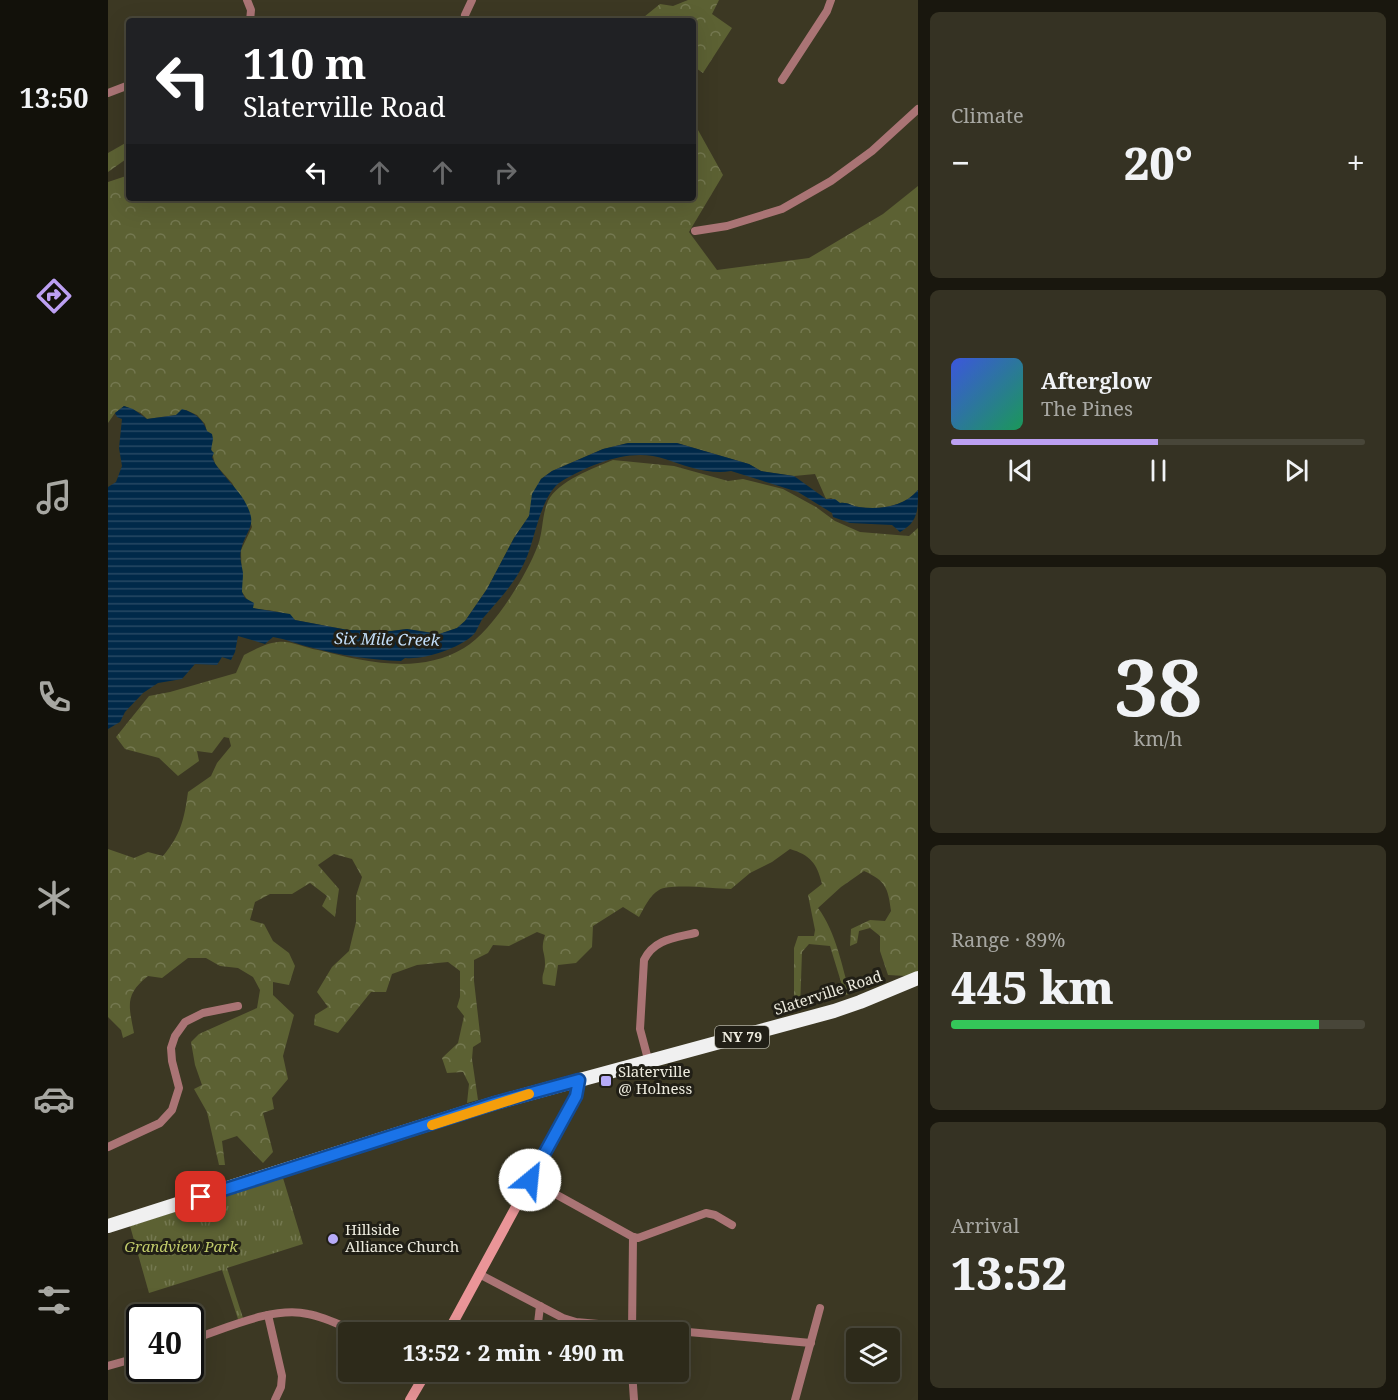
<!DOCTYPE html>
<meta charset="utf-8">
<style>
:root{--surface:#2d2a1a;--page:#353223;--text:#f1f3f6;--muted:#a7a7a2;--line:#484639;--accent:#bca0f2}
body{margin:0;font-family:"Noto Serif",serif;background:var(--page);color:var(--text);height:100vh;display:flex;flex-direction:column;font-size:22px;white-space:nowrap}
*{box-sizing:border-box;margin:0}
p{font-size:20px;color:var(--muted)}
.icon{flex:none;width:33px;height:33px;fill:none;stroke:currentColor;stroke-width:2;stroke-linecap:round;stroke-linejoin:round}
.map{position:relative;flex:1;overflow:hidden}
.sheet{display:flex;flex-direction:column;gap:12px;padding:12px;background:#19170e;width:480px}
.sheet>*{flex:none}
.hud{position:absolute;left:18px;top:18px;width:570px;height:183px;border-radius:6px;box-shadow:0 6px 24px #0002,0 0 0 2px var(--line);background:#202124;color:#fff;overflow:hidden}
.fabs{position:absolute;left:738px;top:1328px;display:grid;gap:12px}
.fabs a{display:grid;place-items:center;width:54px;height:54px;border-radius:6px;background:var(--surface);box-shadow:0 6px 24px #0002,0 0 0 2px var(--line);font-size:30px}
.speed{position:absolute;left:18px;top:1304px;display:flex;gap:12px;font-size:30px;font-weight:700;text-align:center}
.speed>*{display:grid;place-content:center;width:78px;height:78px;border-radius:50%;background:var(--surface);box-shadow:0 6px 24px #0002,0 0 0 2px var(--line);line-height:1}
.speed .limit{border:3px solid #111;border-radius:9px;background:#fff;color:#111}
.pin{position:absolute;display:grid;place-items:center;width:51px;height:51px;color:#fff;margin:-26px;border-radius:12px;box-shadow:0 3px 9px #0006}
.me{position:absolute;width:66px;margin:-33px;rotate:28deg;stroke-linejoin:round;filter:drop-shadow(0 0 4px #0008)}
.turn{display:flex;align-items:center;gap:21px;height:126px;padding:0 18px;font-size:27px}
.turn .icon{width:78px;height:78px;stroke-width:2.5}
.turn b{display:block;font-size:42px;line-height:51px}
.lanes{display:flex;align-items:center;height:57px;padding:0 18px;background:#0003;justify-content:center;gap:30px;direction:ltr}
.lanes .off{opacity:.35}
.big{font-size:45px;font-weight:800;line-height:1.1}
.sheet .widget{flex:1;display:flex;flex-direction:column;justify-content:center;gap:9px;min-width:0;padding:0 21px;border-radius:9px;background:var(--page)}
.sheet .dial{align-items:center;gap:0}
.dial b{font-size:78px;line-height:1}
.song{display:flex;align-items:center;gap:18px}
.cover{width:72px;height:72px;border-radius:9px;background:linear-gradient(135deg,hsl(230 70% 55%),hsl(150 70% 35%))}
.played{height:6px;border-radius:3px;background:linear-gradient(90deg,var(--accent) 50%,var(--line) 50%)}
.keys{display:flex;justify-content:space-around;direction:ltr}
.heat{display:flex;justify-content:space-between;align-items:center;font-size:33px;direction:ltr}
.charge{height:9px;border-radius:4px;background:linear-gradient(90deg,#34c759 89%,var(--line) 0)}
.trip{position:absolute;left:230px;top:1322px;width:351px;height:60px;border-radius:6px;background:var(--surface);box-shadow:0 6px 24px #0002,0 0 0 2px var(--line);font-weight:800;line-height:60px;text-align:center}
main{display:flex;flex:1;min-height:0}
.dock{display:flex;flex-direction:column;width:108px;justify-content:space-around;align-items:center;background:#12110a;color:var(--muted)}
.dock .icon{width:42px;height:42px}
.dock .current{color:var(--accent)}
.dock b{font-size:27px;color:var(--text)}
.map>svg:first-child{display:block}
.forest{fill:url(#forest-crowns)}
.park{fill:url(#park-tufts)}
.water{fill:url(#water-rules)}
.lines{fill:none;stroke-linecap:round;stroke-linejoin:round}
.street{stroke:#aa7475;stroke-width:8}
.secondary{stroke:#ea9598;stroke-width:10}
.highway{stroke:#f0f0f0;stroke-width:14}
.route-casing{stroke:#114b97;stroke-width:15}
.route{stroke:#1a73e8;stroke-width:10}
.slow{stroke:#f59e0b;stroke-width:10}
.poi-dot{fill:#b7abf8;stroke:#211f16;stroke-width:2}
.labels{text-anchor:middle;stroke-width:6;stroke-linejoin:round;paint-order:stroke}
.shield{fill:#211f16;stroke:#b0aea2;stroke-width:1.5}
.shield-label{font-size:14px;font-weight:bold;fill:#edebde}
.street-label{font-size:15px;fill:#edebde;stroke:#211f16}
.poi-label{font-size:15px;fill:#edebde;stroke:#211f16;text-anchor:start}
.park-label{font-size:15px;font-style:italic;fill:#c1cb6a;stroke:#211f16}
.water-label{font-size:16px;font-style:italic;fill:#c4e0fc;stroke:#211f16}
</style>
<main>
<nav class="dock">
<b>13:50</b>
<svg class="icon current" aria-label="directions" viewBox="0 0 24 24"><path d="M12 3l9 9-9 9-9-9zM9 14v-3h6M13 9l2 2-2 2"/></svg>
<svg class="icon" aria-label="music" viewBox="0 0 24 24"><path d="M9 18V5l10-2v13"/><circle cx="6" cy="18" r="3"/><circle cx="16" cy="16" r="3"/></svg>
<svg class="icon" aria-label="phone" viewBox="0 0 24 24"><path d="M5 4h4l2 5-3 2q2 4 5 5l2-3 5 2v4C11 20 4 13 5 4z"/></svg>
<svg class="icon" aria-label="climate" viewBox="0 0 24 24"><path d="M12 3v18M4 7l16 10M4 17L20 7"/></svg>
<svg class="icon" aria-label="car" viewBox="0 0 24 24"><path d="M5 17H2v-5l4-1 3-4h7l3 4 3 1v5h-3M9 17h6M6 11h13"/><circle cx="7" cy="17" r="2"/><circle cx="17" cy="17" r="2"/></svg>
<svg class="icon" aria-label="filters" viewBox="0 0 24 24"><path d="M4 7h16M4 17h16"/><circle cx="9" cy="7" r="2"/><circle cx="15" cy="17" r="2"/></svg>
</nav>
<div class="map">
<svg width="810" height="1400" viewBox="0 0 810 1400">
<defs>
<pattern id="forest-crowns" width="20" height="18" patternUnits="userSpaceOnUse" patternTransform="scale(1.5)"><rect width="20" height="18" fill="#5c6133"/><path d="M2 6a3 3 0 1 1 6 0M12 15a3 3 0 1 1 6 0" fill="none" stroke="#747850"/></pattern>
<pattern id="park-tufts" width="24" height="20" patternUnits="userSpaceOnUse" patternTransform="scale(1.5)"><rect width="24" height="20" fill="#5c6133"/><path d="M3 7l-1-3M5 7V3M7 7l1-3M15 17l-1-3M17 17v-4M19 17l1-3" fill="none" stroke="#747850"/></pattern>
<pattern id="water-rules" width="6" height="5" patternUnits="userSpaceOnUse" patternTransform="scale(1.5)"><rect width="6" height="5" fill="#002949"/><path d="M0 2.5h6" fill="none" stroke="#264863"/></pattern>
</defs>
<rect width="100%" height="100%" fill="#3c3823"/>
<g class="forest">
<polygon points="580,0 611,0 604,14 624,28 595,73 585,66 585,21 531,21 552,4 565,6"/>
<path d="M585,121L615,175L581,232L609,270L701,258L775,214L810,186V490C796,507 771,510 751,507C743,506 740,502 732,503L723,498L718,499L707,474L686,476L653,471L641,464L569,443H520L495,449L444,471L433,479L421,516L406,538L379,589L357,621L349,628L332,634L299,629L283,631L240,630L187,620C175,609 158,611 145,608L134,592L133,550L144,527L136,500L132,498L124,483L107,464L97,424L89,415L78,410L68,415L39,419L33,413L16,406L7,413L0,423V182L21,175V198H585Z"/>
<polygon points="21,141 21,157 0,172 0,153"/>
<path d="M505,460L566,466L620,481L635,479L675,489L708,507L727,521L752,532L801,536L810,528V971L798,976L780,975L772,951V936L762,928L751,931L749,943L742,946L743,929L762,920L777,921L783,911C780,888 778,881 756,871L733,887L710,908C728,932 734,966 742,994L737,995L722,946L701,944L694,952L692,1010H686V948L690,936H706L707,930L700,895L714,884C709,863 702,855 682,849L664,862L642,873L623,889C608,889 562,883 551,890C542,895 536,908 531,917L515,907L485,926L484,947L468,963L450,965L447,986L435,984C433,975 437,972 437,964C437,950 432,952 437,935L429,932L401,946L385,945L380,953L366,960V981L373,1042L365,1047L364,1059L370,1100L359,1103L361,1084L355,1072L339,1073L334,1058L350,1043L356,1016L349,1007L352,997V971L340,962L309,965L284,974L278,992H263L230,1033L206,1025L207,1015L220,1007L209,992L224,967L241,951L248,922V896L254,877L244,859L226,854L210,865L231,889L227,917L214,906L219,896L202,883L184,894H162L147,902L142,920L156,924L165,941L181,953L187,966L181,985L165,982V995L186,1015L175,1056L180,1079L164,1098L166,1109L155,1113L165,1152L155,1163L129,1136L114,1141L117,1165H111L99,1112L86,1089L94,1085L87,1065L83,1042L91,1034L149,1008L152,990L145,977L130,968L112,966L98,958H80L54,978L40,976C16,995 21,1006 26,1033L15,1038L13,1030L0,1017V849L26,858L40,852L55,856C73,834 76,820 80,792L103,776L109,763L123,746L121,738L116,737L104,753L89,751L91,761L70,776L51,758L17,749L8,737L41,696L62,692L128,673L136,655C146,650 158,643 170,642C181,640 198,648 210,650C258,662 311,675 356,648C384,632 419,575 430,545C435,532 434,514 440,501C450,481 486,468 505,460Z"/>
</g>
<polygon class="park" points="175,1178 195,1244 119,1268 135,1318 130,1319 114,1270 41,1293 22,1226"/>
<path class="water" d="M16,406L25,409L39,419L68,415L74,409C87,413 95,419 99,431L104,434L105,439L103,450L106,453L104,457C109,471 130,488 137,502C151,527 138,528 133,550C131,558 134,565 135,573C135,579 134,586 134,592L137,598L146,603L145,608L182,614L187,620L240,630L283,631L299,629L331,634L349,628L357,621L379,589L406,538L421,516L424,494L433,479L444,471L495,449L520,443H569L641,464L653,471L686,476L718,499H727L732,503C740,502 743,506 751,507C771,510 796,507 810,490C810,511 810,522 792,532L784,525L742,523L725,517L724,513L690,492L623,471C601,475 578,466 557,459C523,447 483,464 454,481C434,493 428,533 420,554C410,580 394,596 376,617C371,622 370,631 364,636C349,649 316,660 297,658L293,661C262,660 231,655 201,647C189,644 178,639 165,637L157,644L130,636L127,652L123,660L114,657L109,665L87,664L74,679L50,683L35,693L17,712L12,722L0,729V487L8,482L14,466L11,448L14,419L9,417L7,413Z"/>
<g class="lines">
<g class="street">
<polyline points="139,0 143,10 142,21"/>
<polyline points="357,15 364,0"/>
<polyline points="674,80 719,11 723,0"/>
<polyline points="0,93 21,85"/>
<polyline points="587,231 619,226 674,209 723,181 764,151 810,109"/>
<path d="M541,1063L532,1029L536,960C546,939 567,938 587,933"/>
<polyline points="0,1147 52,1123 64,1110 71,1088 64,1061 63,1048 67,1036 77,1022 95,1013 130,1006"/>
<polyline points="422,1180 525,1237"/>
<polyline points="525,1237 530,1238 598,1213 607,1215 624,1225"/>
<polyline points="371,1274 455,1318 468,1322 703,1343"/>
<polyline points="160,1315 174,1376 173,1387 167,1400"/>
<polyline points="429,1332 432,1306"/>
<polyline points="524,1332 525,1237"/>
<path d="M82,1340C117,1329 164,1306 200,1314C217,1317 232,1325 248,1332"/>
<polyline points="0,1366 32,1357"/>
<polyline points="524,1371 526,1400"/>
<polyline points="687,1400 712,1308"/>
</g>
<g class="secondary">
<polyline points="340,1332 468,1096 471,1080"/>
<polyline points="302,1400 319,1371"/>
</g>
<polyline class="highway" points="0,1226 387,1103 726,1011 752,1002 810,978"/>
</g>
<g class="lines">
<g class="route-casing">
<polyline id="route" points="93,1197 387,1103 471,1080 468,1096 422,1180"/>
</g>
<use href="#route" class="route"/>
<polyline class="slow" points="324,1125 421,1094"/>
</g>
<g class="poi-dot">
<rect x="492" y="1075" width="12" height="12" rx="3"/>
<circle cx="225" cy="1239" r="6"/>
</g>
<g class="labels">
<rect class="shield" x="607" y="1026" width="54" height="22" rx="4.5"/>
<g class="shield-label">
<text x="634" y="1042">NY 79</text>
</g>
<g class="street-label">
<text transform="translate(720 993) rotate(-18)" y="5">Slaterville Road</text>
</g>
<g class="poi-label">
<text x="510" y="1077">Slaterville<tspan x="510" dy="17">@ Holness</tspan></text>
<text x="237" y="1235">Hillside<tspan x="237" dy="17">Alliance Church</tspan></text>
</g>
<g class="park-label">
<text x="73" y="1252">Grandview Park</text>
</g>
<g class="water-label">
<text transform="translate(279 639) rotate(1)" y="6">Six Mile Creek</text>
</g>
</g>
</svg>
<div class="fabs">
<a><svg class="icon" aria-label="layers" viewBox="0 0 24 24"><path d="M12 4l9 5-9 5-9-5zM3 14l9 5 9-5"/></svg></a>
</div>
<div class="speed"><div class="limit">40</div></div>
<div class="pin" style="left:93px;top:1197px;background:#d93025"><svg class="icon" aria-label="arrive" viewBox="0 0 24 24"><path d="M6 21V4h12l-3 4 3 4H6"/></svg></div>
<svg class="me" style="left:422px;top:1180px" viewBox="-20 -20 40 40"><circle r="19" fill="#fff"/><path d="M0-13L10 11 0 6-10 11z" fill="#1a73e8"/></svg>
<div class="trip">13:52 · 2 min · 490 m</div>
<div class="hud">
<div class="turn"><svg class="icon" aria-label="left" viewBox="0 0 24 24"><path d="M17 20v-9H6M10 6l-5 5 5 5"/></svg><div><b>110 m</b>Slaterville Road</div></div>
<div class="lanes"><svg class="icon" aria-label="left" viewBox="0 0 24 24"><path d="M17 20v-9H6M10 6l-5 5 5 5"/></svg><svg class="icon off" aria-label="ahead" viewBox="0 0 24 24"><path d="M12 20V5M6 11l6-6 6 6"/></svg><svg class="icon off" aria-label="ahead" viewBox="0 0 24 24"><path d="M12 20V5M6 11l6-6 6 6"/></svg><svg class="icon off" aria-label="right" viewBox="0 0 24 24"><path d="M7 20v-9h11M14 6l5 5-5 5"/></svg></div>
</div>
</div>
<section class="sheet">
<div class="widget"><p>Climate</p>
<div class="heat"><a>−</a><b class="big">20°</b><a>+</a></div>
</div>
<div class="widget">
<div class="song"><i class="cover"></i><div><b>Afterglow</b><p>The Pines</p></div></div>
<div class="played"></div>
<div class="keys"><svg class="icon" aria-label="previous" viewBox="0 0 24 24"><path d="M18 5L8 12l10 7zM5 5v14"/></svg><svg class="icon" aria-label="pause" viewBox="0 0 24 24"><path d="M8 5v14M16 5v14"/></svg><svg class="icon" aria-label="next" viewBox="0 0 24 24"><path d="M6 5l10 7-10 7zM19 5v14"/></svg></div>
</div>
<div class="widget dial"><b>38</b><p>km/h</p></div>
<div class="widget"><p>Range · 89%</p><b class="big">445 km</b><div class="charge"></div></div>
<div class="widget"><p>Arrival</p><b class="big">13:52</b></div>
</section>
</main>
